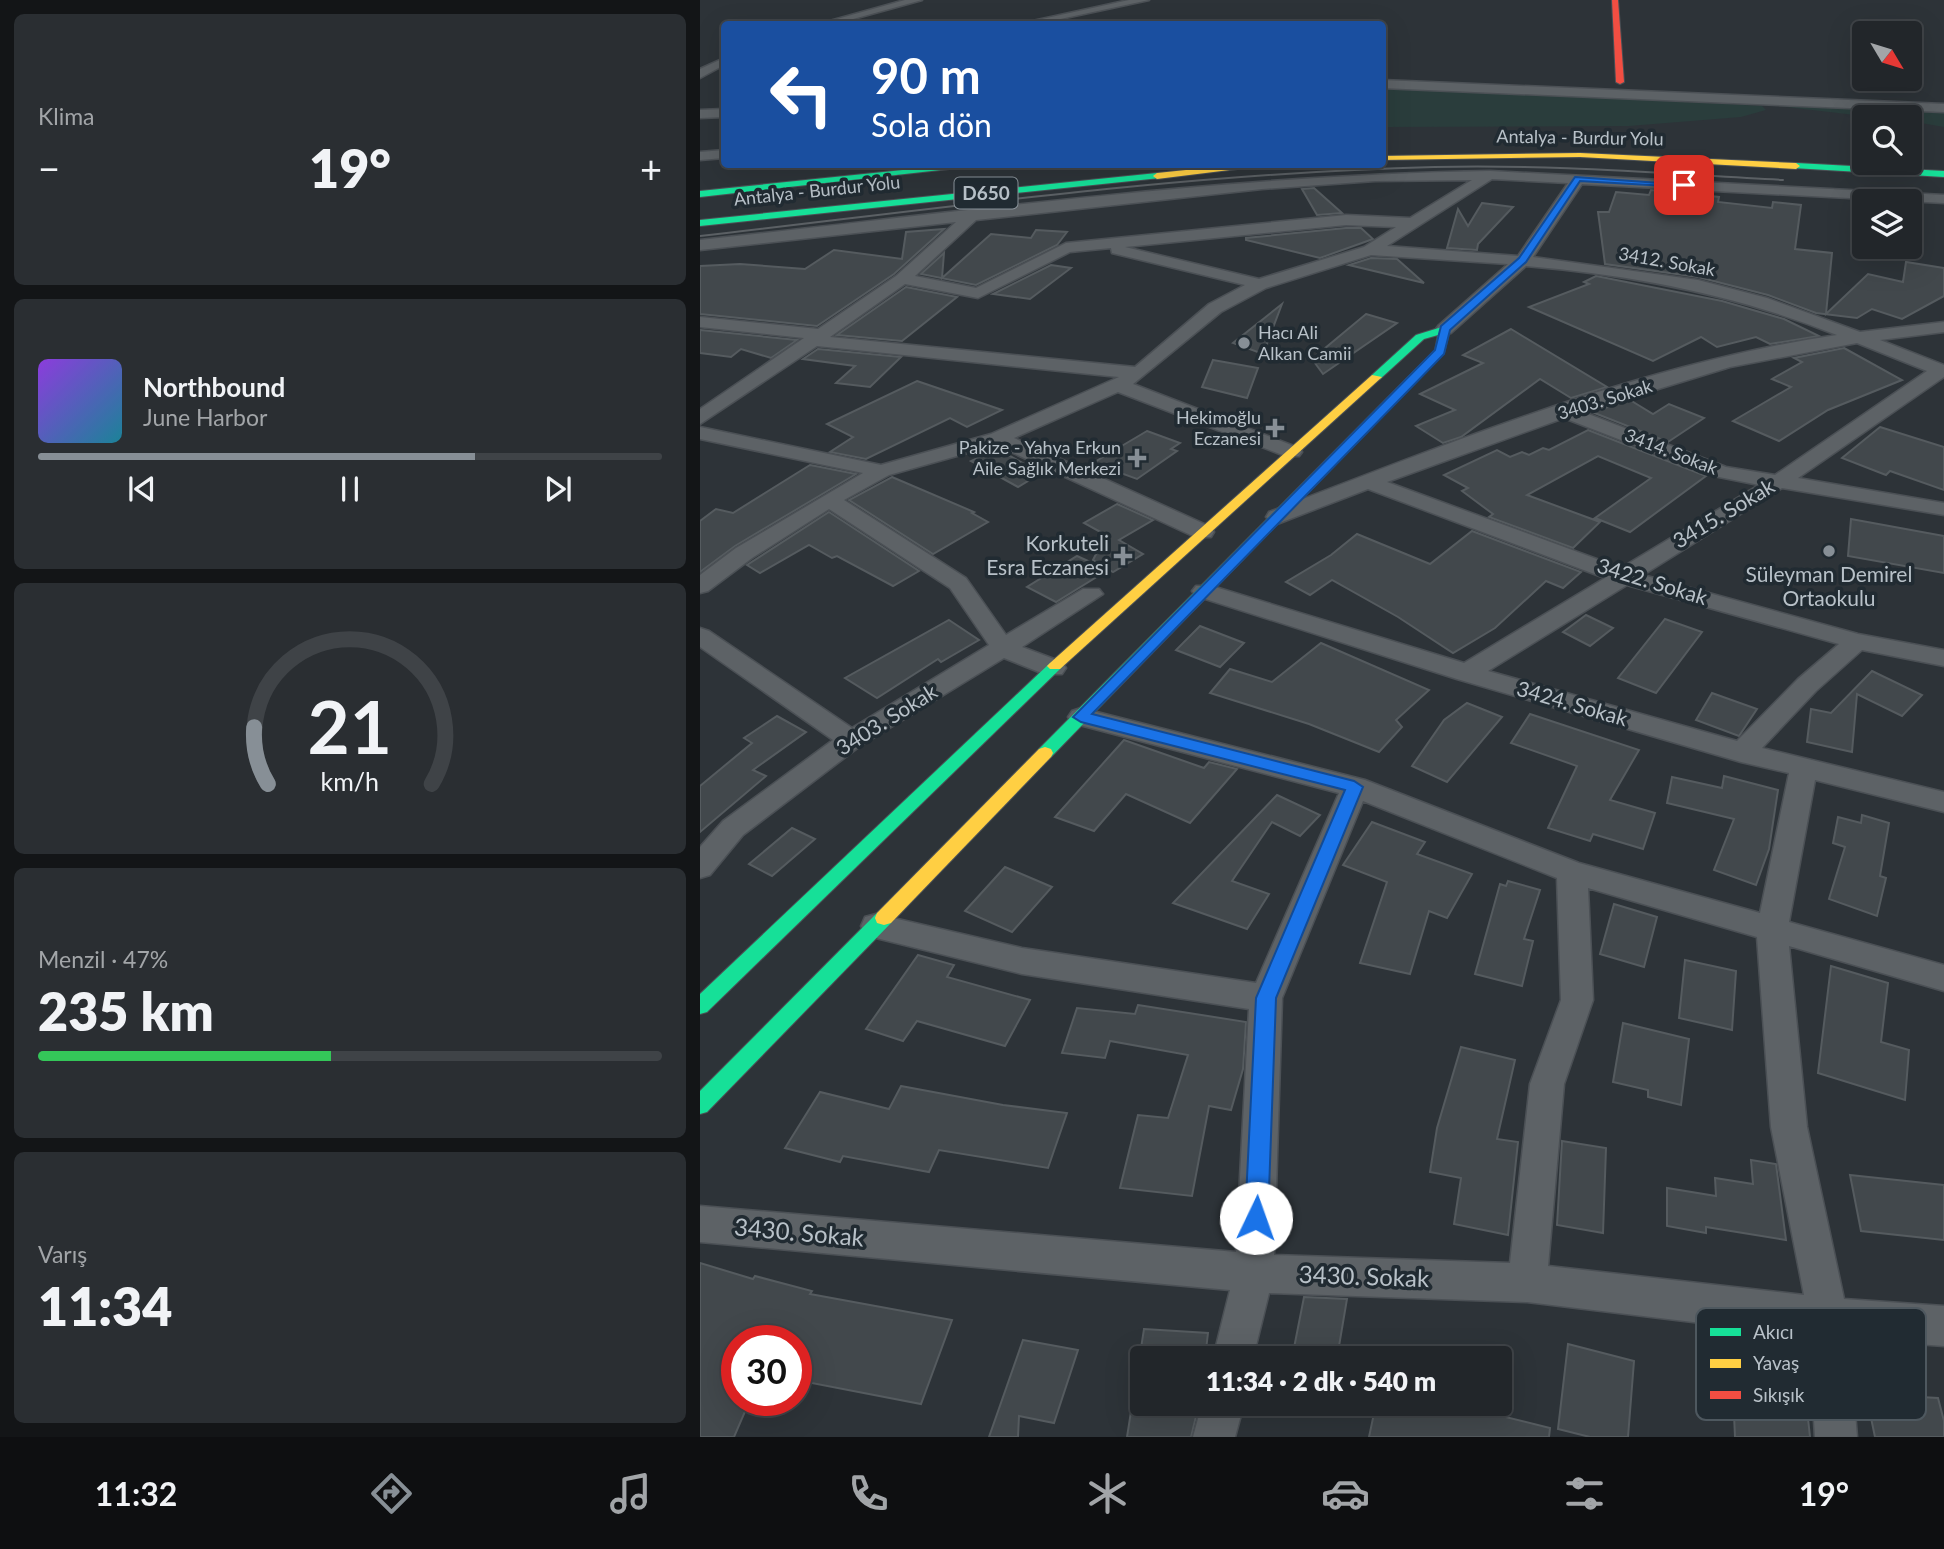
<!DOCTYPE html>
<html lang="tr">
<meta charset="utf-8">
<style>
:root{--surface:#22262a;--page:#2a2e32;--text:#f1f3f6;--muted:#a2a5a8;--line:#3f4347;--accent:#878f96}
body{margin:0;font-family:Lato,sans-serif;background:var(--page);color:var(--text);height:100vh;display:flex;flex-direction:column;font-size:26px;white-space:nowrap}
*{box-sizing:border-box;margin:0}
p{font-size:23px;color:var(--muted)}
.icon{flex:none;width:38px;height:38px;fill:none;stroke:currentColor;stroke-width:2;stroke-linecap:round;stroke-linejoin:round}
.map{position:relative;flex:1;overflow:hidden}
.side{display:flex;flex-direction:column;gap:14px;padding:14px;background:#131517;width:700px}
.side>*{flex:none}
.hud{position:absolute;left:21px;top:21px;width:665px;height:147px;border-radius:7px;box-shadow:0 7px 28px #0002,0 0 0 2px var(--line);background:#1a4fa0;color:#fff;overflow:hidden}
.needle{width:46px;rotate:128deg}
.tools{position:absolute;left:1152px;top:21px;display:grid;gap:14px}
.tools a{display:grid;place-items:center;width:70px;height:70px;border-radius:7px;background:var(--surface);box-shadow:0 7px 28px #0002,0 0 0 2px var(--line);font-size:35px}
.speed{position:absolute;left:21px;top:1325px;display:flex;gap:14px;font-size:35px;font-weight:700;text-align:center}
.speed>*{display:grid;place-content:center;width:91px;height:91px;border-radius:50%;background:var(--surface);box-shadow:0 7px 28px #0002,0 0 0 2px var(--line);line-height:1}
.speed .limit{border:10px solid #d22;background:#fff;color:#111}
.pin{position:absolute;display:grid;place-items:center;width:60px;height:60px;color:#fff;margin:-30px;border-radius:14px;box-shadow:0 4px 10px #0006}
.me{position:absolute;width:77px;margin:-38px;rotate:3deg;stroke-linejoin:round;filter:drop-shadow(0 0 5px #0008)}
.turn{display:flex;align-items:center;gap:24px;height:147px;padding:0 35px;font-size:32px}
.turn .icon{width:91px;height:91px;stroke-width:2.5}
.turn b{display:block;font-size:49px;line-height:60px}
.big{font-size:52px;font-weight:800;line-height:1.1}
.side .card{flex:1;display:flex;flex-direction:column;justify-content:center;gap:10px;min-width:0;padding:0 24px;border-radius:10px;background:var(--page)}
.side .dial{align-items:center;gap:0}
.dial svg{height:182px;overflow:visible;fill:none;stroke:var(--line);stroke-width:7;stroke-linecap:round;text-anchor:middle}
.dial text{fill:var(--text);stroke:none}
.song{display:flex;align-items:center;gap:21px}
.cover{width:84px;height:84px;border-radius:10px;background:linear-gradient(135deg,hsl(270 70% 55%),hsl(190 70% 35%))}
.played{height:7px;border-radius:4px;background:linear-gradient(90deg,var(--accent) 70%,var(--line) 70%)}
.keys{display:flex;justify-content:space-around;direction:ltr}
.heat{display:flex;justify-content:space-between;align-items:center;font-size:38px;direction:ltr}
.charge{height:10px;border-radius:5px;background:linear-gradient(90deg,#34c759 47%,var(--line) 0)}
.trip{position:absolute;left:430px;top:1346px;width:382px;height:70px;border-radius:7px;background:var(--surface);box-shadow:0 7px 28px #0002,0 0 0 2px var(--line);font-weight:800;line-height:70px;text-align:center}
.tab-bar{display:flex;height:112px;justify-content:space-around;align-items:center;background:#0e0f11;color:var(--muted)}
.tab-bar .icon{width:49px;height:49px}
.tab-bar .selected{color:var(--accent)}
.tab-bar b{font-size:32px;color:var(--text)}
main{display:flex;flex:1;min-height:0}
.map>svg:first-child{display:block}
.green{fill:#2a3d3c}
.building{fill:#42484c;stroke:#555b5f;stroke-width:2}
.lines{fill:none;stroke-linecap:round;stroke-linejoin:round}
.street-casing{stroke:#4b5055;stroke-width:3}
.fast-casing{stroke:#4b5055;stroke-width:2}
.slow-casing{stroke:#4b5055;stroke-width:2}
.jam-casing{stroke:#4b5055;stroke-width:2}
.street{fill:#5d6266;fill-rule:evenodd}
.fast{fill:#16e098;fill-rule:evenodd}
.slow{fill:#ffcf43;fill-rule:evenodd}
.jam{fill:#f24e42;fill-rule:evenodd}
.tram{stroke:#5b6064;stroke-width:2}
.route{fill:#1a73e8;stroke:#114b97;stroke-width:2}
.poi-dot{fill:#878f96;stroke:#212b32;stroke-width:2.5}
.labels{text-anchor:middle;stroke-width:7;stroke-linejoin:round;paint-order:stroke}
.far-street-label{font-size:18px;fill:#b8c1c8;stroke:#212b32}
.far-poi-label{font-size:18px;fill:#b8c1c8;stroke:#212b32;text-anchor:end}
.shield{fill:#212b32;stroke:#8b949b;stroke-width:2}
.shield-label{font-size:19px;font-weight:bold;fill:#b8c1c8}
.street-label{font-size:21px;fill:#b8c1c8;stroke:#212b32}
.poi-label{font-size:21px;fill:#b8c1c8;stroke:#212b32;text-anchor:end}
.near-street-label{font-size:24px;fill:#b8c1c8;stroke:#212b32}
.key{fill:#212b32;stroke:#4e585f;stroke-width:2}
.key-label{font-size:19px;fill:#b8c1c8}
</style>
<main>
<section class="side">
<div class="card"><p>Klima</p>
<div class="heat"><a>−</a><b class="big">19°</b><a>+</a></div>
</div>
<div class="card">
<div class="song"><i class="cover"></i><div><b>Northbound</b><p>June Harbor</p></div></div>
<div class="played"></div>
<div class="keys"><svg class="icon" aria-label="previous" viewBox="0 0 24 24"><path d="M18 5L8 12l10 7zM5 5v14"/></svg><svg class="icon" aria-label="pause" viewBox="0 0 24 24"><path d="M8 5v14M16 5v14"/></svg><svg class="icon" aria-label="next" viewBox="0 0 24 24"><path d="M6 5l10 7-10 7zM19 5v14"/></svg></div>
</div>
<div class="card dial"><svg viewBox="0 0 100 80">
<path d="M14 69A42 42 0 1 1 86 69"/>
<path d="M14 69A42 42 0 0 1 8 44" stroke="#878f96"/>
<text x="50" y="56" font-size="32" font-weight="700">21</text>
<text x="50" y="72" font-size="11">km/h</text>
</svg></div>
<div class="card"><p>Menzil · 47%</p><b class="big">235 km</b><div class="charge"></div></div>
<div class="card"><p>Varış</p><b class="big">11:34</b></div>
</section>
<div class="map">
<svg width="1244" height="1437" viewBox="0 0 1244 1437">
<rect width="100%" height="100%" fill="#2d3338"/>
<g class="green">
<polygon points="701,88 1027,104 1062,106 1066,110 1041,117 929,126 683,127 682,89"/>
<polygon points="1078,106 1244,113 1244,127 1209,121 1209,117 1172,117"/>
</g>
<g class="building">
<polygon points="614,188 642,213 617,215 602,189"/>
<polygon points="951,190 1019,197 1018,202 1072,208 1073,202 1101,205 1095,249 1132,253 1126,314 1168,274 1203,282 1206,262 1244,268 1244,296 1202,319 1172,309 1157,318 1116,313 1068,295 998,277 905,264 898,212 909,212 916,192 949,195"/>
<polygon points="782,203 813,207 778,244 777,250 747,248 758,209 768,226"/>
<polygon points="646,228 661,228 673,239 620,258 546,240 546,238"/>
<polygon points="244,229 194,274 117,326 0,314 0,266 40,264 105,269 134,250 202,259 206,232"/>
<polygon points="336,230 367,232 357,245 276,285 221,274 244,253 242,278 291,234 331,238"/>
<polygon points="671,258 697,259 724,283 649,265"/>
<polygon points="351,265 371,268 330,299 293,294"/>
<polygon points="896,276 1022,301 1084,319 1119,336 1070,344 1056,337 1017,347 1001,337 953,361 829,307 889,284 884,282"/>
<polygon points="206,287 257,297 202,341 137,335"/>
<polygon points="582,304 563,354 533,343"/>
<polygon points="666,314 697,323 623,374 612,359"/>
<polygon points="811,329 907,387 871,398 840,379 761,437 743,443 716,426 755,410 720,394 783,363 763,355"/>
<polygon points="0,330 97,340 71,358 41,349 31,357 0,353"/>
<polygon points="1144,348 1202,380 1128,410 1079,441 1033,421 1091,387 1072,379 1102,362 1094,358"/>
<polygon points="118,349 201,357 170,387 136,383 155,366 103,359"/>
<polygon points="513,360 558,368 547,398 502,387"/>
<polygon points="217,381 302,410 267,427 250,418 166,459 130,452 153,437 127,424"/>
<polygon points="930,400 953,414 969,404 1004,418 968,442 892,412"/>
<polygon points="1180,427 1244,447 1244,490 1190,471 1186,475 1142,458"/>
<polygon points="888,430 1006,476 930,532 895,518 951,478 898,456 827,495 900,522 873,548 789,517 793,514 762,491 768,488 744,475 797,450 810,457 822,452 829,455 843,448 849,450"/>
<polygon points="447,431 480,443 471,449 477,451 437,479 393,463"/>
<polygon points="297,449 341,473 318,487 271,461"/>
<polygon points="110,465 156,474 35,546 0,572 0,521 16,509 33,513"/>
<polygon points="192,477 274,512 272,513 288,522 233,554 149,500"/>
<polygon points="417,504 453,520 419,540 443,554 413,572 393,560 406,535 384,523"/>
<polygon points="129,512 219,571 193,586 137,556 132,558 109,545 60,573 47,565"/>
<polygon points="1151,519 1244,536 1244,573 1148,556"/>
<polygon points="772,531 881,572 863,588 846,581 795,628 753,653 698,617 632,580 610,595 586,582 631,555 657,534 730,564"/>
<polygon points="377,556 408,570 356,602 327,587"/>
<polygon points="886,615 913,628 890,646 863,632"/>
<polygon points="965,619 1002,632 956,693 918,678"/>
<polygon points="249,620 279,640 241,662 238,659 177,698 145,678"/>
<polygon points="500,626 544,643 520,667 476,650"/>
<polygon points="621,643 729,690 696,720 702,727 679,752 609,724 510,693 530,669 572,682"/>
<polygon points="1172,671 1222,695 1202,716 1157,694 1152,752 1107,742 1111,709 1131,713"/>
<polygon points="1012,693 1057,709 1039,736 996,720"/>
<polygon points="767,703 802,717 747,782 712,766 744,720"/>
<polygon points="830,714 939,750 910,800 955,813 943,849 893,834 890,841 848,828 877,766 811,743"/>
<polygon points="77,716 106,732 53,770 66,776 0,832 0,786 52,743 44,738"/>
<polygon points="424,740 504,768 509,762 537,769 490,823 426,794 394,831 355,817"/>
<polygon points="1024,776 1078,790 1069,849 1056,885 1014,870 1034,819 967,803 972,777 1022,788"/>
<polygon points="577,795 620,815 600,836 572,822 532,881 569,894 547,929 473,903"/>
<polygon points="1162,815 1189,823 1180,876 1186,878 1177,916 1129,899 1145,847 1133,843 1138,817 1161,823"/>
<polygon points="672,822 725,842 717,854 772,874 747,918 729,911 710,974 660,963 687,882 643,865"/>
<polygon points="92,828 115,839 72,876 49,864"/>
<polygon points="305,867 352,887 312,932 265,911"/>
<polygon points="808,881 840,890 824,939 833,941 822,986 775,974 800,884 806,886"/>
<polygon points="914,904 957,917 944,967 900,954"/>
<polygon points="218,955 254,965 247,977 330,1000 305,1046 217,1021 203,1041 166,1029"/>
<polygon points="985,960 1036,971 1032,1030 979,1018"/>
<polygon points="1131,966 1188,983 1181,1042 1209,1050 1205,1100 1118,1073"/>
<polygon points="438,1005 546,1022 543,1069 531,1110 509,1106 492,1196 420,1188 438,1115 468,1118 488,1055 410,1041 405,1058 362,1053 377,1008 435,1014"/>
<polygon points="923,1023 989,1039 981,1105 948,1097 948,1090 913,1082"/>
<polygon points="761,1047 815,1060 797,1139 818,1142 808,1235 754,1224 761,1178 730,1172 737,1128"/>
<polygon points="201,1086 303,1105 367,1113 348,1168 239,1150 229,1172 143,1156 140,1162 85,1148 120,1092 189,1109"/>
<polygon points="862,1141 906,1148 903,1233 857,1225"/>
<polygon points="1051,1160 1076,1164 1086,1240 1006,1227 1006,1233 967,1226 967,1188 1016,1196 1015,1178 1053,1184"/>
<polygon points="1150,1175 1244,1185 1244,1240 1161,1231"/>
<polygon points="0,1263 53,1279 55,1276 112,1291 110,1294 252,1320 221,1404 96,1380 96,1340 37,1340 37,1400 50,1400 34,1437 0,1437"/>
<polygon points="604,1297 647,1299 637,1358 592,1358"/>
<polygon points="444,1329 508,1333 505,1358 443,1358 443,1404 499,1404 491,1437 427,1437"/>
<polygon points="323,1340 378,1350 354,1423 319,1416 318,1437 289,1437"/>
<polygon points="868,1344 934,1361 928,1437 890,1437 858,1429"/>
<polygon points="1032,1369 1104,1381 1110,1437 1035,1437"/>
<polygon points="1166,1394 1238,1398 1244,1421 1244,1437 1175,1437"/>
<polygon points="676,1404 725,1404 772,1416 773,1409 850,1428 849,1437 669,1437"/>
</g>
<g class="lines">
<g class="street-casing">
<g id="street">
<polygon points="205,0 222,0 135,24 119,24"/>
<polygon points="429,0 449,0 337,24 319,24"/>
<polygon points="24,58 24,65 0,78 0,69"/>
<polygon points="682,80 1244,104 1244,112 682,88"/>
<polygon points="24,109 24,117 0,118 0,110"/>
<polygon points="24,150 24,158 0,160 0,152"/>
<path d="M790,171L1244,195V203L882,184L833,257L998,280L1067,298L1160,332L1244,322V332L1180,340L1244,365V377L1098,478L1244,503V515L1082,488L943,575L1158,634L1244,650V666L1162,650L1116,691L1062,748L1244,792V812L1115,780L1089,922L1244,965V991L1089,946L1107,1127L1144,1299L1244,1306V1346L1149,1339L1157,1437H1115L1109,1336L827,1302L569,1293L553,1358H513L530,1290L0,1242V1206L536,1252L549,1009L322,974L176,938L165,935L161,926L165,917L176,914L322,948L556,983L639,793L372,723L368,717L372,711L381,708L665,780L879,863L1060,913L1089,773L1041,762L757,679L496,596L492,591L496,586H512L764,663L905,578L668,489L577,524L566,517L569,512C753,442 941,364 1137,335C1036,295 934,275 826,266L751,333L745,334L736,329L739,325L808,264L671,255L566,288L521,312L433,384L599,448L602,452L599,456H585L418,392L314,438L511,527L514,532L511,537H495L296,445L189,475L144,500L266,578L306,635L383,589H399L403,594L322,647L362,662L366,668L362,674H344L304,658L160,746L43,835L10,875L0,878V847L23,821L133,740L0,647V628L9,631L152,728L289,645L250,588L129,509L52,558L8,591L0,593V575L36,548L163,473L0,439V427L181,465L291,434L419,377L117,346L0,424V409L104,338L0,327V317L118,329L196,276L256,222L0,250V240C263,212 525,175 790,171ZM792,179L868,183L818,256L687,246ZM772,180L710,218L646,215L366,243L276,288L215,276L276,220L562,189L675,181ZM646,225L696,227L664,247L559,279L425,247ZM411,248L412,253L545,285L509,304L435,367L130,337L205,284L278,298L370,252ZM1157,343L1227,371L1075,475L1026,467L883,412L1030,367ZM864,418L1014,476L1059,485L921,568L687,482ZM927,585L1139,644L1098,679L1037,741L788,671ZM663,801L857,878L861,1000L830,1084L810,1263L574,1255L582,998ZM888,888L1057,937L1071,1127L1104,1295L848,1266L864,1084L893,1000Z"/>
<polygon points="502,1404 544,1404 535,1437 493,1437"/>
</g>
</g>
<g class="fast-casing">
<g id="fast">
<polygon points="1096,163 1244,171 1244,177 1093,168 1093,164"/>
<polygon points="261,164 294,164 0,197 0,191"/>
<polygon points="457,173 461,176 460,178 0,226 0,220"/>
<polygon points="745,326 750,329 744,353 351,757 339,757 337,753 339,749 735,350 738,335 724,339 680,379 672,379 672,375 716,335"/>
<polygon points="355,661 360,663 363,666 360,669 7,1012 0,1014 0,994 350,663"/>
<polygon points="184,911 191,913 193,918 191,923 7,1112 0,1114 0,1091 177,913"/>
</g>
</g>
<g class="slow-casing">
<g id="slow">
<polygon points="880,153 1096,163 1100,166 1096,169 880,157 682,160 682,156"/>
<polygon points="544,164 577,164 457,179 453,176 457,173"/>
<polygon points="672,375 682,377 360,669 350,669 347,666 350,663"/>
<polygon points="345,747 351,749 353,753 351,757 191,923 184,925 177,923 175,918 177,913 339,749"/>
</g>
</g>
<g class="jam-casing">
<polygon id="jam" points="912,0 918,0 924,82 920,84 916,82"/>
</g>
<use href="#street" class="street"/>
<use href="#fast" class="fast"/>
<use href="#slow" class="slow"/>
<use href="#jam" class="jam"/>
<path class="tram" d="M0,236C244,208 488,173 734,167C850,164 967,174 1083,180"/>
</g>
<polygon class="route" points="875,177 988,185 984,187 880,181 826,262 750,330 744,354 392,714 654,781 663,787 576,998 568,1218 564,1226 556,1229 548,1226 545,1218 556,998 645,790 381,722 373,717 735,350 741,326 819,258"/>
<g class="poi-dot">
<circle cx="544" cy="343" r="7"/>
<path d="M571.5 417.5h7v7h7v7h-7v7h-7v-7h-7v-7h7z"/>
<path d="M433.5 447.5h7v7h7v7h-7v7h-7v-7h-7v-7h7z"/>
<circle cx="1129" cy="551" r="7"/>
<path d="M419.5 545.5h7v7h7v7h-7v7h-7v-7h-7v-7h7z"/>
</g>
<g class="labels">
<g class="far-street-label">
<text transform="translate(880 138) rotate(1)" y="6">Antalya - Burdur Yolu</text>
<text transform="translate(117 191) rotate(-6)" y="6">Antalya - Burdur Yolu</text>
<text transform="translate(967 262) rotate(10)" y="6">3412. Sokak</text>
<text transform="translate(905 400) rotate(-17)" y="6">3403. Sokak</text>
<text transform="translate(971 452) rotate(21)" y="6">3414. Sokak</text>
</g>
<g class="far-poi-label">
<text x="558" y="339" text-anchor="start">Hacı Ali<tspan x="558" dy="21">Alkan Camii</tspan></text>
<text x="561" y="424">Hekimoğlu<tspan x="561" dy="21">Eczanesi</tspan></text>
<text x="421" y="454">Pakize - Yahya Erkun<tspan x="421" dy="21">Aile Sağlık Merkezi</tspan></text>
</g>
<rect class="shield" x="254.5" y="177.5" width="63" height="31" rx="5"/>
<g class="shield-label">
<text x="286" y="200">D650</text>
</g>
<g class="street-label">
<text transform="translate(1024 514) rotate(-31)" y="7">3415. Sokak</text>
<text transform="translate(952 582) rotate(17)" y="7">3422. Sokak</text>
<text transform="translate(872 704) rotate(16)" y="7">3424. Sokak</text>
<text transform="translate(187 720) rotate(-32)" y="7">3403. Sokak</text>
</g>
<g class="poi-label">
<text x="409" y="551">Korkuteli<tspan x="409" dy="24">Esra Eczanesi</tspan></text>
<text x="1129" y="582" text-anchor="middle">Süleyman Demirel<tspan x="1129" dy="24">Ortaokulu</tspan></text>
</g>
<g class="near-street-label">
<text transform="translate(99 1233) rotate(5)" y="8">3430. Sokak</text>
<text transform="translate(664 1277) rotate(2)" y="8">3430. Sokak</text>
</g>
</g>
<rect x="996" y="1308" width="230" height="112" rx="10" class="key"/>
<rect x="1010" y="1328" width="31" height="8" fill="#16e098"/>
<rect x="1010" y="1359" width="31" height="9" fill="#ffcf43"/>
<rect x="1010" y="1391" width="31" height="8" fill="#f24e42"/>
<g class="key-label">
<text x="1053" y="1339">Akıcı</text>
<text x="1053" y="1370">Yavaş</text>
<text x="1053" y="1402">Sıkışık</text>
</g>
</svg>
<div class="tools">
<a><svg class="needle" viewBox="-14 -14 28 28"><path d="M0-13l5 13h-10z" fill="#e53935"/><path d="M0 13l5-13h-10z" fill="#a2a5a8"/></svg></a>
<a><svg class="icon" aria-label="search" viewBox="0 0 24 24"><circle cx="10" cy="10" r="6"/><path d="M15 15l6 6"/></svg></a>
<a><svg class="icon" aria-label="layers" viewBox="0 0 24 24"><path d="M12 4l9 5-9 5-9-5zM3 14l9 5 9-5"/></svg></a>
</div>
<div class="speed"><div class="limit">30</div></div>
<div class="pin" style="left:984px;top:185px;background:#d93025"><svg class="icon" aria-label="arrive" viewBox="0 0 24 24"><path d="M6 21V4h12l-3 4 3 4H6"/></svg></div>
<svg class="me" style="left:556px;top:1218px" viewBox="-20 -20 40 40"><circle r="19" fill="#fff"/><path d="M0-13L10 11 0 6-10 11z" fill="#1a73e8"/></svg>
<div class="trip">11:34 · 2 dk · 540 m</div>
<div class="hud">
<div class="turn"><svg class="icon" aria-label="left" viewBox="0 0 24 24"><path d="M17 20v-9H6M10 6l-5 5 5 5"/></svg><div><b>90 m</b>Sola dön</div></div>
</div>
</div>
</main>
<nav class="tab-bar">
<b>11:32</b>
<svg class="icon selected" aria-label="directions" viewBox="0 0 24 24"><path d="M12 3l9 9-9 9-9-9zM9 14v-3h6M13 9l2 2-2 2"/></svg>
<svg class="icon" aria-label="music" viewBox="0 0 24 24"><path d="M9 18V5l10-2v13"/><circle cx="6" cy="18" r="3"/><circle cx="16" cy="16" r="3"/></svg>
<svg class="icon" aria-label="phone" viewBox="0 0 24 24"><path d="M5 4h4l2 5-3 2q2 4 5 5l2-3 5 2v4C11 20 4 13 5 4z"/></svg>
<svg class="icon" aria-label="climate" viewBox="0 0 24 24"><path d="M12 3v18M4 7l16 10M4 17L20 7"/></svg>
<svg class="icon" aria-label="car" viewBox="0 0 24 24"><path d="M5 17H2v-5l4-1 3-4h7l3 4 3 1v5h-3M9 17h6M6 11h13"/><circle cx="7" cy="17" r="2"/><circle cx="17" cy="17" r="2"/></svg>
<svg class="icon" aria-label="filters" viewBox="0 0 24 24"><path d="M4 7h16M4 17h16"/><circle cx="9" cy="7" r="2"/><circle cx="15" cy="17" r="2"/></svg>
<b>19°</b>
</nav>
